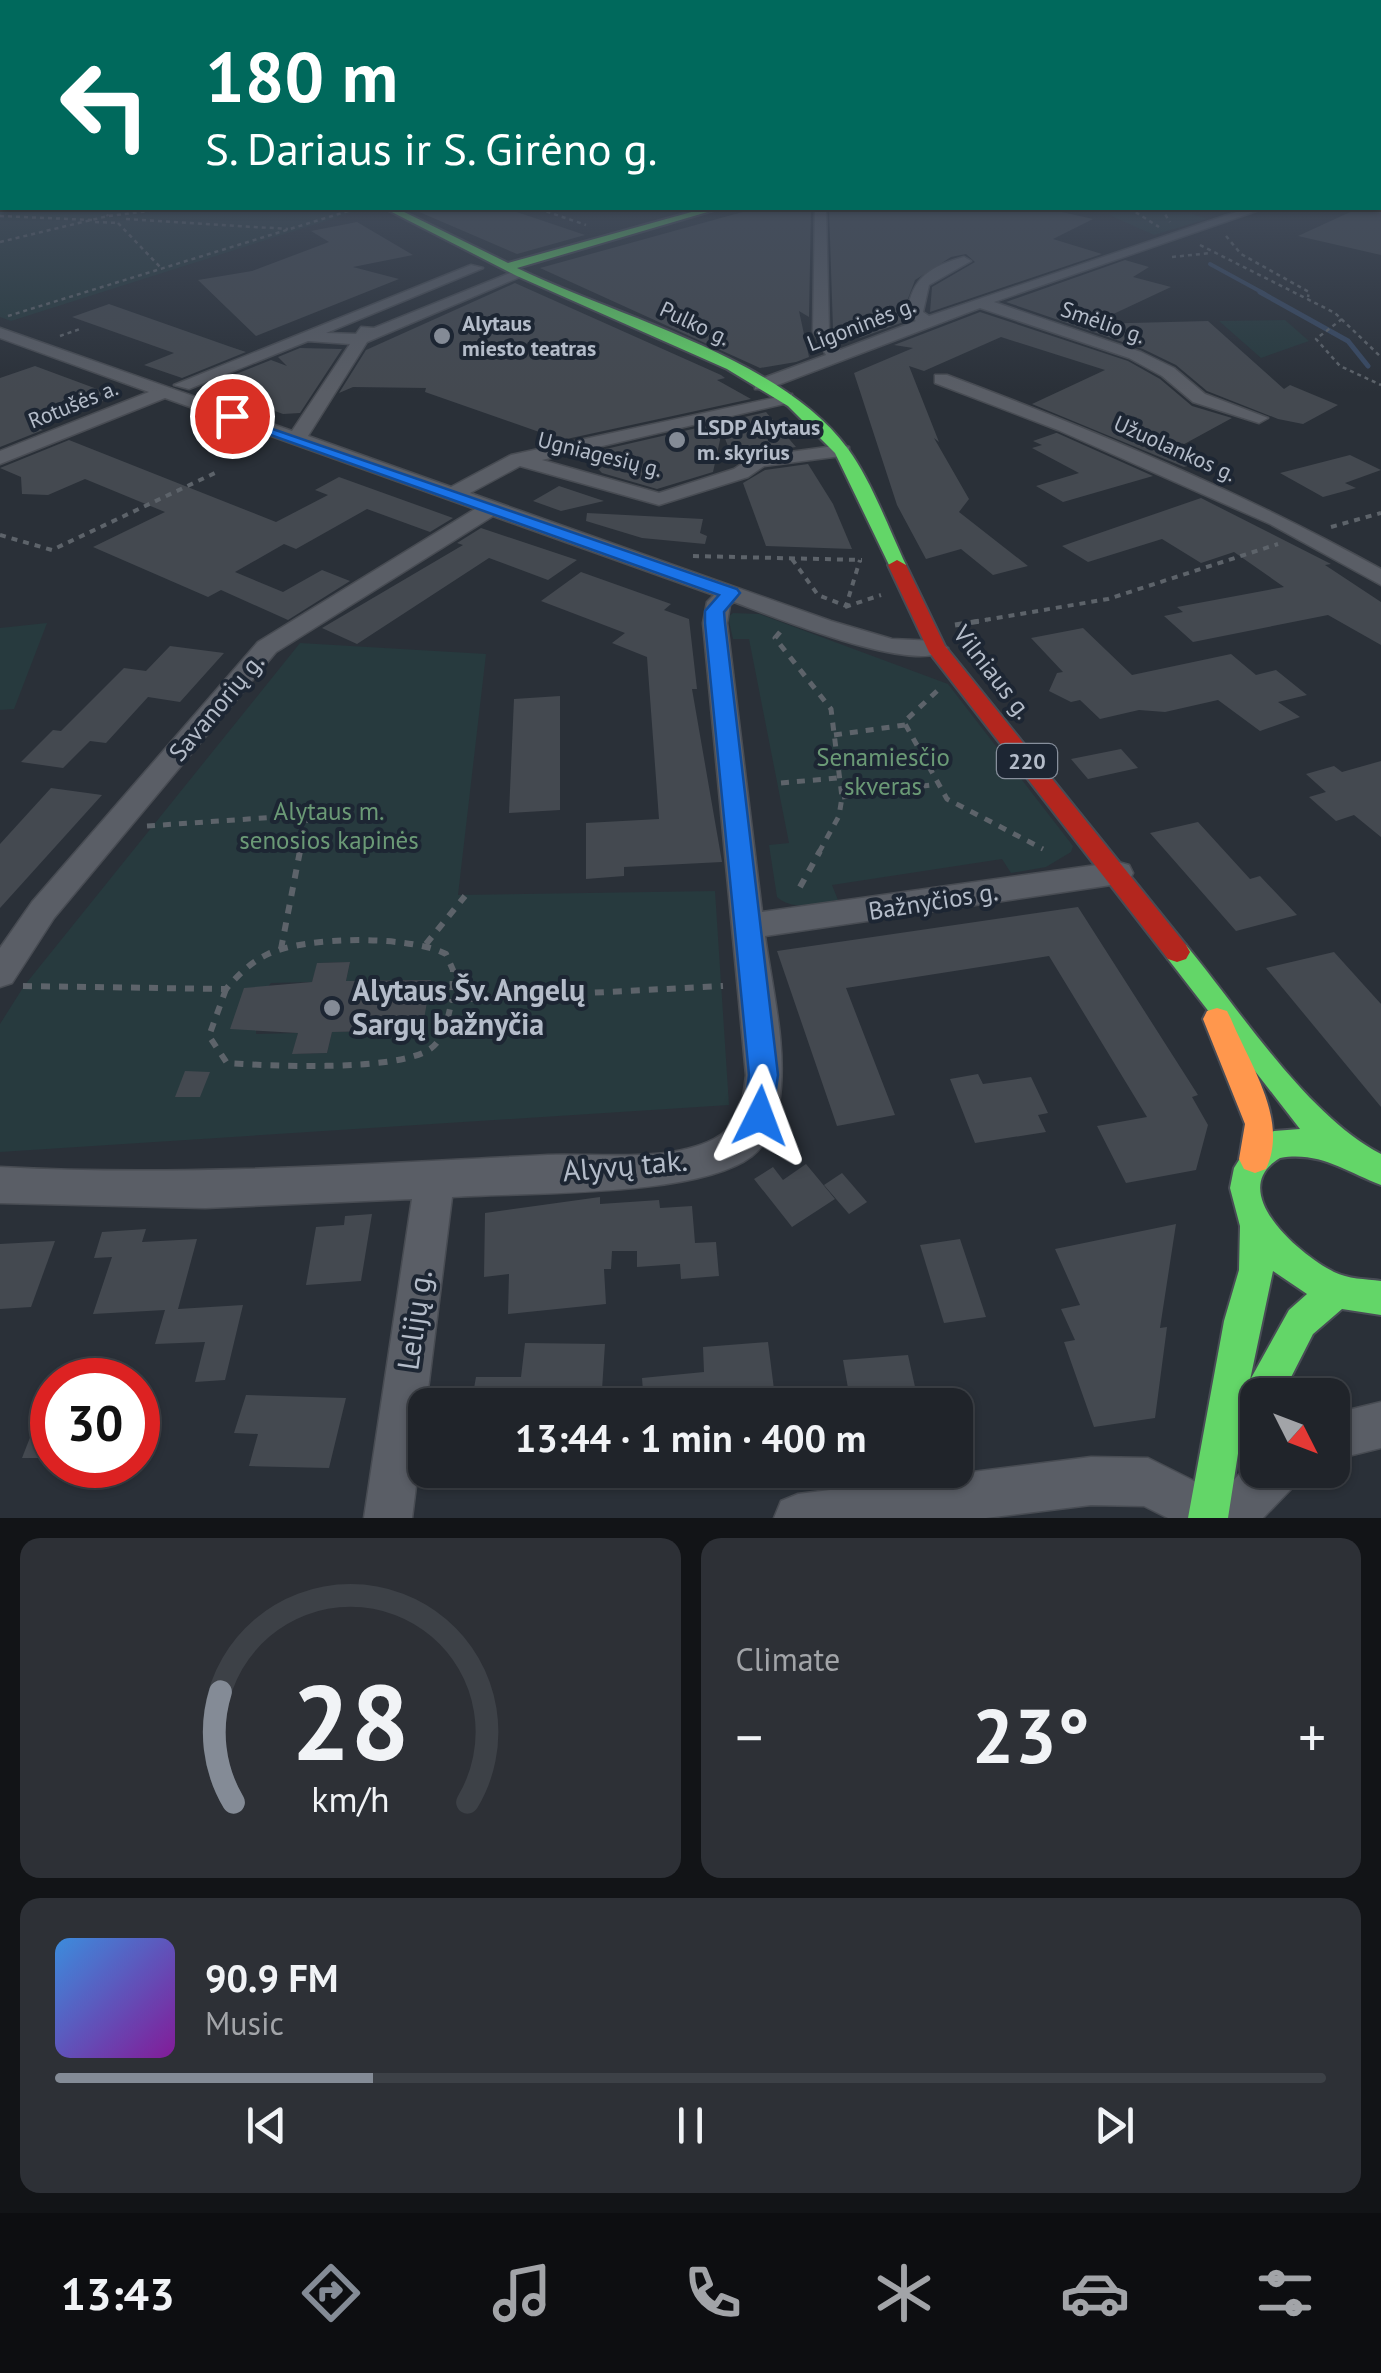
<!DOCTYPE html>
<meta charset="utf-8">
<style>
:root{--surface:#20242a;--page:#2d3036;--text:#f1f3f6;--muted:#a2a4a8;--line:#3d4147;--accent:#848b96}
body{margin:0;font-family:"PT Sans",sans-serif;background:var(--page);color:var(--text);height:100vh;display:flex;flex-direction:column;font-size:38px;white-space:nowrap}
*{box-sizing:border-box;margin:0}
p{font-size:32px;color:var(--muted)}
.icon{flex:none;width:55px;height:55px;fill:none;stroke:currentColor;stroke-width:2;stroke-linecap:round;stroke-linejoin:round}
.map{position:relative;height:1518px;overflow:hidden}
.drawer{display:flex;flex-direction:column;gap:20px;padding:20px;background:#121417;flex:1}
.drawer>*{flex:none}
.hud{position:absolute;left:0px;top:0px;width:1382px;height:210px;box-shadow:0 2px 8px #0004,0 0 0 2px var(--line);background:#00695c;color:#fff;overflow:hidden}
.needle{width:65px;rotate:132deg}
.fabs{position:absolute;left:1240px;top:1378px;display:grid;gap:20px}
.fabs a{display:grid;place-items:center;width:110px;height:110px;border-radius:20px;background:var(--surface);box-shadow:0 2px 8px #0004,0 0 0 2px var(--line);font-size:50px}
.speed{position:absolute;left:30px;top:1358px;display:flex;gap:20px;font-size:50px;font-weight:700;text-align:center}
.speed>*{display:grid;place-content:center;width:130px;height:130px;border-radius:50%;background:var(--surface);box-shadow:0 2px 8px #0004,0 0 0 2px var(--line);line-height:1}
.speed .limit{border:15px solid #d22;background:#fff;color:#111}
.pin{position:absolute;display:grid;place-items:center;width:85px;height:85px;color:#fff;margin:-42px;border:5px solid #fff;border-radius:50%;box-shadow:0 2px 10px #0007}
.me{position:absolute;width:110px;margin:-55px;rotate:3deg;stroke-linejoin:round;filter:drop-shadow(0 0 8px #0008)}
.turn{display:flex;align-items:center;gap:35px;height:210px;padding:0 40px;font-size:45px}
.turn .icon{width:130px;height:130px;stroke-width:2.5}
.turn b{display:block;font-size:70px;line-height:85px}
.big{font-size:75px;font-weight:700;line-height:1.1}
.drawer .widget{flex:1;display:flex;flex-direction:column;justify-content:center;gap:15px;min-width:0;padding:0 35px;border-radius:20px;background:var(--page)}
.drawer .dial{align-items:center;gap:0}
.dial svg{height:260px;overflow:visible;fill:none;stroke:var(--line);stroke-width:7;stroke-linecap:round;text-anchor:middle}
.dial text{fill:var(--text);stroke:none}
.song{display:flex;align-items:center;gap:30px}
.cover{width:120px;height:120px;border-radius:15px;background:linear-gradient(135deg,hsl(210 70% 55%),hsl(290 70% 35%))}
.played{height:10px;border-radius:5px;background:linear-gradient(90deg,var(--accent) 25%,var(--line) 25%)}
.keys{display:flex;justify-content:space-around;direction:ltr}
.heat{display:flex;justify-content:space-between;align-items:center;font-size:55px;direction:ltr}
.drawer .tiles{flex:1;display:grid;gap:20px;grid-template-columns:1fr 1fr}
.widget:last-child{grid-column:span 2}
.trip{position:absolute;left:408px;top:1388px;width:565px;height:100px;border-radius:20px;background:var(--surface);box-shadow:0 2px 8px #0004,0 0 0 2px var(--line);font-weight:700;line-height:100px;text-align:center}
.menu{display:flex;height:160px;justify-content:space-around;align-items:center;background:#0d0e11;color:var(--muted)}
.menu .icon{width:70px;height:70px}
.menu .active{color:var(--accent)}
.menu b{font-size:45px;color:var(--text)}
.map>svg:first-child{display:block}
.green{fill:#273a3e;fill-rule:evenodd}
.lines{fill:none;stroke-linecap:round;stroke-linejoin:round}
.stream-far1{stroke:#384963;stroke-width:4}
.stream{stroke:#384963;stroke-width:5}
.building{fill:#444950}
.street-casing{stroke:#484c53;stroke-width:3}
.fast-casing{stroke:#484c55;stroke-width:4}
.slow-casing{stroke:#484c55;stroke-width:4}
.jam-casing{stroke:#484c55;stroke-width:4}
.path-far3{stroke:#5d636a;stroke-width:2.5;stroke-dasharray:4 4;stroke-linecap:butt}
.path-far2{stroke:#5d636a;stroke-width:4;stroke-dasharray:6 6;stroke-linecap:butt}
.path-far1{stroke:#5d636a;stroke-width:5;stroke-dasharray:8 8;stroke-linecap:butt}
.path{stroke:#5d636a;stroke-width:6;stroke-dasharray:9 9;stroke-linecap:butt}
.street{fill:#5a5e66;fill-rule:evenodd}
.fast{fill:#63d668;fill-rule:evenodd}
.slow{fill:#ff974d;fill-rule:evenodd}
.jam{fill:#b3261e;fill-rule:evenodd}
.route{fill:#1a73e8;stroke:#114b97;stroke-width:2.5}
.poi-dot{fill:#848b96;stroke:#1d2633;stroke-width:4}
.labels{text-anchor:middle;stroke-width:8;stroke-linejoin:round;paint-order:stroke}
.far-street-label{font-size:22px;fill:#b4bcc9;stroke:#1d2633}
.far-poi-label{font-size:22px;font-weight:bold;fill:#b4bcc9;stroke:#1d2633;text-anchor:start}
.shield{fill:#1d2633;stroke:#878f9c;stroke-width:2.5}
.shield-label{font-size:22px;font-weight:bold;fill:#b4bcc9}
.street-label{font-size:25px;fill:#b4bcc9;stroke:#1d2633}
.park-label{font-size:25px;fill:#6b9a76;stroke:#1d2633}
.near-poi-label{font-size:30px;font-weight:bold;fill:#b4bcc9;stroke:#1d2633;text-anchor:start}
.near-street-label{font-size:30px;fill:#b4bcc9;stroke:#1d2633}
</style>
<div class="map">
<svg width="1381" height="1518" viewBox="0 0 1381 1518">
<rect width="100%" height="100%" fill="#2a3038"/>
<g class="green">
<polygon points="0,179 2,208 367,208 11,321 0,317"/>
<polygon points="1109,208 1176,208 1207,219 1154,235 1109,215 1113,211"/>
<polygon points="1285,320 1309,341 1261,358 1219,321"/>
<path d="M733,613L759,614L948,684L1073,846L1071,852L1046,867L1011,873L1002,859L832,885L838,900C817,903 794,912 777,897L769,845L789,843L749,639H733L728,617Z"/>
<polygon points="47,623 14,709 0,710 0,628"/>
<path d="M300,643L486,654L458,895L715,891L729,1105L0,1152V1024L24,986ZM350,962L346,981L431,980L421,1030L332,1032L327,1053L293,1054L298,1033L256,1034V1029H231L271,983L312,982L318,963Z"/>
</g>
<g class="lines">
<polyline class="stream-far1" points="1210,264 1265,294"/>
<polyline class="stream" points="1260,292 1348,341 1368,366"/>
</g>
<g class="building">
<polygon points="410,208 505,208 585,235 517,254"/>
<polygon points="757,208 811,208 809,317 799,311 809,357 796,362 760,368 540,268"/>
<polygon points="829,208 1044,208 1093,219 1053,239 1102,254 930,312 932,287 975,262 966,254 951,257 915,280 903,312 909,320 860,338 833,329"/>
<polygon points="1359,208 1381,208 1381,255 1298,236"/>
<polygon points="357,222 413,255 353,267 399,279 256,336 198,280 252,271 329,242 311,231"/>
<polygon points="1125,260 1149,267 1133,277 1171,287 1092,324 1208,321 1284,389 1290,385 1338,405 1303,424 1278,419 1207,391 1176,365 1143,349 1006,302"/>
<polygon points="515,283 721,375 725,378 717,380 751,399 562,440 425,392 426,388 353,387 339,393 366,350"/>
<polygon points="109,304 231,347 246,352 182,378 144,365 174,353 72,317"/>
<polygon points="980,312 1128,361 1160,379 1192,406 1232,418 1177,448 1204,461 1184,467 1032,404 1105,370 1001,337 924,371 909,366 939,442 934,438 969,499 959,512 1028,566 993,575 961,549 926,559 897,505 854,373 913,348 894,345"/>
<polygon points="300,348 342,349 300,413 283,414 206,386 271,360 287,366 278,357"/>
<polygon points="35,366 116,396 36,427 43,430 0,447 0,378"/>
<polygon points="766,412 796,447 752,453 735,464 722,431 713,472 657,489 602,473 584,454"/>
<polygon points="1056,433 1057,433 1153,476 1063,502 1036,486 1079,473 1032,448 1042,445 1033,441"/>
<polygon points="69,440 276,522 328,495 315,490 339,477 453,518 430,532 367,509 296,549 284,544 235,572 283,592 322,570 350,581 288,620 221,590 208,597 93,547 165,512 85,479 48,495 22,494 21,477 0,468"/>
<polygon points="1350,455 1381,470 1345,483 1356,488 1323,497 1280,473"/>
<polygon points="808,464 833,504 852,549 766,546 743,483 765,470"/>
<polygon points="559,486 604,501 561,511 533,501"/>
<polygon points="1201,498 1331,564 1325,565 1381,602 1381,645 1328,615 1193,642 1164,616 1183,612 1177,607 1284,587 1234,552 1201,563 1162,539 1088,562 1062,546"/>
<polygon points="587,513 703,519 700,533 707,536 705,544 642,538 586,521"/>
<polygon points="481,528 577,560 548,580 489,558 357,644 322,628 463,545 457,543"/>
<polygon points="581,572 671,604 664,610 689,619 697,689 692,689 722,862 624,867 624,876 586,879 586,823 659,819 647,657 612,643 625,633 541,601"/>
<polygon points="1083,628 1132,675 1231,654 1256,675 1276,670 1307,695 1278,702 1300,717 1260,731 1218,700 1165,712 1139,710 1100,719 1080,700 1071,702 1049,691 1057,673 1063,672 1031,638"/>
<polygon points="170,646 224,653 180,702 148,697 106,743 90,741 63,768 21,762 53,730 61,731 124,668 146,671"/>
<polygon points="560,696 560,810 509,813 514,699"/>
<polygon points="1121,749 1138,768 1088,779 1071,759"/>
<polygon points="1381,761 1381,837 1354,815 1336,821 1309,797 1326,792 1306,774 1334,766 1342,772"/>
<polygon points="51,788 102,795 0,908 0,844"/>
<polygon points="1198,822 1250,879 1260,876 1297,915 1236,931 1150,833"/>
<polygon points="1078,907 1198,1095 1192,1097 1208,1125 1196,1170 1126,1183 1097,1126 1147,1117 1049,956 846,988 895,1115 837,1126 777,951"/>
<polygon points="1334,952 1381,1004 1381,1107 1266,968"/>
<polygon points="350,962 346,981 431,980 422,1030 332,1032 327,1053 292,1054 298,1033 230,1029 244,988 312,982 317,963"/>
<polygon points="185,1071 210,1072 200,1097 175,1097"/>
<polygon points="978,1074 983,1084 1031,1077 1048,1113 1038,1115 1046,1132 975,1143 950,1079"/>
<polygon points="806,1164 835,1199 792,1227 754,1179 773,1167 783,1180"/>
<polygon points="842,1173 867,1202 849,1214 824,1185"/>
<polygon points="600,1197 600,1204 659,1200 660,1208 692,1206 695,1243 716,1242 719,1276 681,1279 680,1264 637,1267 637,1251 612,1251 611,1269 604,1269 606,1304 508,1314 509,1274 484,1277 485,1213"/>
<polygon points="372,1214 361,1281 306,1285 316,1227 344,1225 345,1216"/>
<polygon points="1176,1224 1160,1328 1167,1327 1155,1418 1094,1427 1064,1342 1075,1340 1061,1309 1080,1305 1055,1249"/>
<polygon points="146,1229 142,1242 197,1239 178,1309 243,1305 225,1380 195,1382 205,1342 155,1344 165,1310 93,1314 112,1257 94,1258 102,1232"/>
<polygon points="960,1239 986,1317 944,1323 920,1245"/>
<polygon points="55,1241 31,1307 0,1309 0,1244"/>
<polygon points="768,1342 776,1405 644,1405 642,1378 704,1372 703,1347"/>
<polygon points="525,1343 605,1344 601,1405 471,1405 476,1377 521,1377"/>
<polygon points="908,1355 919,1405 851,1405 843,1360"/>
<polygon points="51,1384 52,1458 22,1458"/>
<polygon points="246,1395 346,1398 329,1468 249,1466 258,1434 234,1433"/>
</g>
<g class="lines">
<g class="street-casing">
<g id="street">
<path d="M815,208L826,210L829,331L840,350L916,321L907,313C912,277 931,266 964,257L971,261L929,285L923,312L929,316L1248,208H1265L994,302L1141,352L1174,368L1205,394L1268,418L1259,423L1193,402L1162,376L1129,358L980,308L767,389H755V381L826,355L813,331Z"/>
<path d="M471,265L483,268L326,333L356,334L361,327L374,328L510,273L522,276L367,342L308,436L451,487L511,455L792,394V402L542,460L659,493L734,469L752,457L842,445L849,447V455L764,466L748,477L659,505L520,466L470,493L831,621L892,639L936,641L948,648C921,678 770,615 734,602L730,605L727,623L762,912L1118,862L1129,865L1133,873L1129,881L1118,884L765,936C772,988 788,1050 779,1103C776,1121 767,1145 752,1156C698,1198 523,1192 452,1197L412,1518H364L412,1199L205,1208L0,1203V1167C184,1177 365,1164 548,1155C599,1153 667,1163 714,1139C741,1125 743,1102 746,1075L703,623L707,602L714,595L493,516L276,652L54,918L12,983L0,987V948L32,902L258,642L475,509L165,398L0,464V451L149,392L0,338V328L292,431L350,344L308,341L189,389L174,385Z"/>
<path d="M935,375H947C1096,431 1242,492 1381,569V585L1270,524L1058,430L935,383Z"/>
<polygon points="1381,1402 1381,1448 1332,1460 1332,1414"/>
<polygon points="1258,1455 1258,1470 1299,1470 1293,1487 1263,1518 1168,1518 1144,1506 1091,1505 986,1518 774,1518 781,1501 798,1494 1091,1457 1148,1458 1220,1494"/>
</g>
</g>
<g class="fast-casing">
<g id="fast">
<path d="M384,208H396L508,263L706,208H721L517,268C617,317 781,357 848,449C871,480 889,529 906,565L897,570L891,569L835,453L788,406L727,369L517,276Z"/>
<path d="M1177,942L1186,945C1240,1010 1307,1116 1381,1154V1185C1346,1172 1320,1151 1280,1158C1224,1191 1301,1256 1334,1272C1348,1279 1365,1279 1381,1281V1315L1342,1309L1313,1334L1282,1395H1258V1411L1249,1408L1246,1402L1228,1518H1188L1224,1321L1239,1270L1240,1226L1230,1188L1234,1168L1249,1144L1274,1131L1300,1129L1168,959L1164,952L1168,945ZM1273,1271L1307,1294L1289,1310L1250,1380Z"/>
</g>
</g>
<g class="slow-casing">
<path id="slow" d="M1217,1008L1227,1011L1231,1019C1250,1065 1289,1120 1266,1169L1255,1173L1244,1169L1239,1159L1245,1124L1203,1019L1207,1011Z"/>
</g>
<g class="jam-casing">
<polygon id="jam" points="897,560 906,565 945,646 1186,945 1190,952 1186,959 1177,962 1168,959 929,652 888,565"/>
</g>
<g class="path-far3">
<polyline points="102,208 108,216"/>
<polyline points="553,208 542,210 586,225"/>
<polyline points="1129,208 1159,227"/>
<polyline points="1161,208 1170,222"/>
<polyline points="0,216 92,220"/>
<polyline points="126,219 288,229"/>
<polyline points="95,222 118,223"/>
<polyline points="118,223 161,268"/>
<polyline points="1226,236 1241,254 1309,292 1308,297"/>
<polyline points="0,242 108,216 172,208"/>
<polyline points="1200,245 1335,313 1381,357"/>
<polyline points="1172,257 1211,253"/>
<polyline points="8,316 358,208"/>
<polyline points="1342,319 1316,339 1340,366 1381,385"/>
<polyline points="60,336 80,329"/>
</g>
<g class="path-far2">
<polyline points="1331,527 1381,513"/>
<polyline points="0,535 52,550 217,472"/>
<polyline points="693,556 862,560"/>
<polyline points="792,559 818,595 846,606 860,560"/>
<polyline points="845,607 881,595"/>
<polyline points="973,622 1108,599 1278,544"/>
</g>
<g class="path-far1">
<polyline points="955,625 987,620"/>
<polyline points="780,632 775,638 831,709 842,797 839,816 818,854"/>
<polyline points="937,691 904,722 947,799 1043,849"/>
<polyline points="834,735 905,725"/>
<polyline points="781,783 837,778"/>
<polyline points="842,797 938,784"/>
<polyline points="147,826 307,815 299,854"/>
</g>
<g class="path">
<polyline points="800,887 820,851"/>
<polyline points="426,944 465,896"/>
<polyline points="281,949 300,851"/>
<path d="M23,986L226,989C238,975 251,962 268,954C306,936 409,935 446,954L453,970L452,1000L723,986"/>
<path d="M226,989L209,1036L227,1063C270,1066 396,1072 430,1049C445,1039 448,1016 452,1000"/>
</g>
<use href="#street" class="street"/>
<use href="#fast" class="fast"/>
<use href="#slow" class="slow"/>
<use href="#jam" class="jam"/>
</g>
<linearGradient id="sky" x2="0" y2="1"><stop stop-color="#171a1f"/><stop offset="0.46" stop-color="#444e5e"/><stop offset="1" stop-color="#444e5e" stop-opacity="0"/></linearGradient>
<rect width="1381" height="392" fill="url(#sky)"/>
<polygon class="route" points="226,413 737,589 740,593 724,612 725,623 778,1075 771,1125 760,1129 749,1125 744,1116 749,1075 705,623 705,611 719,595 226,419"/>
<g class="poi-dot">
<circle cx="442" cy="336" r="10"/>
<circle cx="677" cy="440" r="10"/>
<circle cx="332" cy="1008" r="10"/>
</g>
<g class="labels">
<g class="far-street-label">
<text transform="translate(1103 322) rotate(19)" y="8">Smėlio g.</text>
<text transform="translate(695 323) rotate(25)" y="8">Pulko g.</text>
<text transform="translate(861 324) rotate(-21)" y="8">Ligoninės g.</text>
<text transform="translate(73 404) rotate(-22)" y="8">Rotušės a.</text>
<text transform="translate(1175 448) rotate(24)" y="8">Užuolankos g.</text>
<text transform="translate(600 454) rotate(14)" y="8">Ugniagesių g.</text>
</g>
<g class="far-poi-label">
<text x="462" y="331">Alytaus<tspan x="462" dy="25">miesto teatras</tspan></text>
<text x="697" y="435">LSDP Alytaus<tspan x="697" dy="25">m. skyrius</tspan></text>
</g>
<rect class="shield" x="997" y="744" width="60" height="34" rx="8"/>
<g class="shield-label">
<text x="1027" y="769">220</text>
</g>
<g class="street-label">
<text transform="translate(993 672) rotate(52)" y="9">Vilniaus g.</text>
<text transform="translate(216 707) rotate(-50)" y="9">Savanorių g.</text>
<text transform="translate(933 901) rotate(-9)" y="9">Bažnyčios g.</text>
</g>
<g class="park-label">
<text x="883" y="766">Senamiesčio<tspan x="883" dy="29">skveras</tspan></text>
<text x="329" y="820">Alytaus m.<tspan x="329" dy="29">senosios kapinės</tspan></text>
</g>
<g class="near-poi-label">
<text x="352" y="1001">Alytaus Šv. Angelų<tspan x="352" dy="34">Sargų bažnyčia</tspan></text>
</g>
<g class="near-street-label">
<text transform="translate(625 1166) rotate(-5)" y="10">Alyvų tak.</text>
<text transform="translate(415 1320) rotate(-82)" y="10">Lelijų g.</text>
</g>
</g>
</svg>
<div class="fabs">
<a><svg class="needle" viewBox="-14 -14 28 28"><path d="M0-13l5 13h-10z" fill="#e53935"/><path d="M0 13l5-13h-10z" fill="#a2a4a8"/></svg></a>
</div>
<div class="speed"><div class="limit">30</div></div>
<div class="pin" style="left:232px;top:416px;background:#d93025"><svg class="icon" aria-label="arrive" viewBox="0 0 24 24"><path d="M6 21V4h12l-3 4 3 4H6"/></svg></div>
<svg class="me" style="left:760px;top:1116px" viewBox="-20 -20 40 40"><path d="M0-17L14 15 0 8-14 15z" fill="#1a73e8" stroke="#fff" stroke-width="4"/></svg>
<div class="trip">13:44 · 1 min · 400 m</div>
<div class="hud">
<div class="turn"><svg class="icon" aria-label="left" viewBox="0 0 24 24"><path d="M17 20v-9H6M10 6l-5 5 5 5"/></svg><div><b>180 m</b>S. Dariaus ir S. Girėno g.</div></div>
</div>
</div>
<section class="drawer">
<div class="tiles">
<div class="widget dial"><svg viewBox="0 0 100 80">
<path d="M14 69A42 42 0 1 1 86 69"/>
<path d="M14 69A42 42 0 0 1 10 35" stroke="#848b96"/>
<text x="50" y="56" font-size="32" font-weight="700">28</text>
<text x="50" y="72" font-size="11">km/h</text>
</svg></div>
<div class="widget"><p>Climate</p>
<div class="heat"><a>−</a><b class="big">23°</b><a>+</a></div>
</div>
<div class="widget">
<div class="song"><i class="cover"></i><div><b>90.9 FM</b><p>Music</p></div></div>
<div class="played"></div>
<div class="keys"><svg class="icon" aria-label="previous" viewBox="0 0 24 24"><path d="M18 5L8 12l10 7zM5 5v14"/></svg><svg class="icon" aria-label="pause" viewBox="0 0 24 24"><path d="M8 5v14M16 5v14"/></svg><svg class="icon" aria-label="next" viewBox="0 0 24 24"><path d="M6 5l10 7-10 7zM19 5v14"/></svg></div>
</div>
</div>
</section>
<nav class="menu">
<b>13:43</b>
<svg class="icon active" aria-label="directions" viewBox="0 0 24 24"><path d="M12 3l9 9-9 9-9-9zM9 14v-3h6M13 9l2 2-2 2"/></svg>
<svg class="icon" aria-label="music" viewBox="0 0 24 24"><path d="M9 18V5l10-2v13"/><circle cx="6" cy="18" r="3"/><circle cx="16" cy="16" r="3"/></svg>
<svg class="icon" aria-label="phone" viewBox="0 0 24 24"><path d="M5 4h4l2 5-3 2q2 4 5 5l2-3 5 2v4C11 20 4 13 5 4z"/></svg>
<svg class="icon" aria-label="climate" viewBox="0 0 24 24"><path d="M12 3v18M4 7l16 10M4 17L20 7"/></svg>
<svg class="icon" aria-label="car" viewBox="0 0 24 24"><path d="M5 17H2v-5l4-1 3-4h7l3 4 3 1v5h-3M9 17h6M6 11h13"/><circle cx="7" cy="17" r="2"/><circle cx="17" cy="17" r="2"/></svg>
<svg class="icon" aria-label="filters" viewBox="0 0 24 24"><path d="M4 7h16M4 17h16"/><circle cx="9" cy="7" r="2"/><circle cx="15" cy="17" r="2"/></svg>
</nav>
